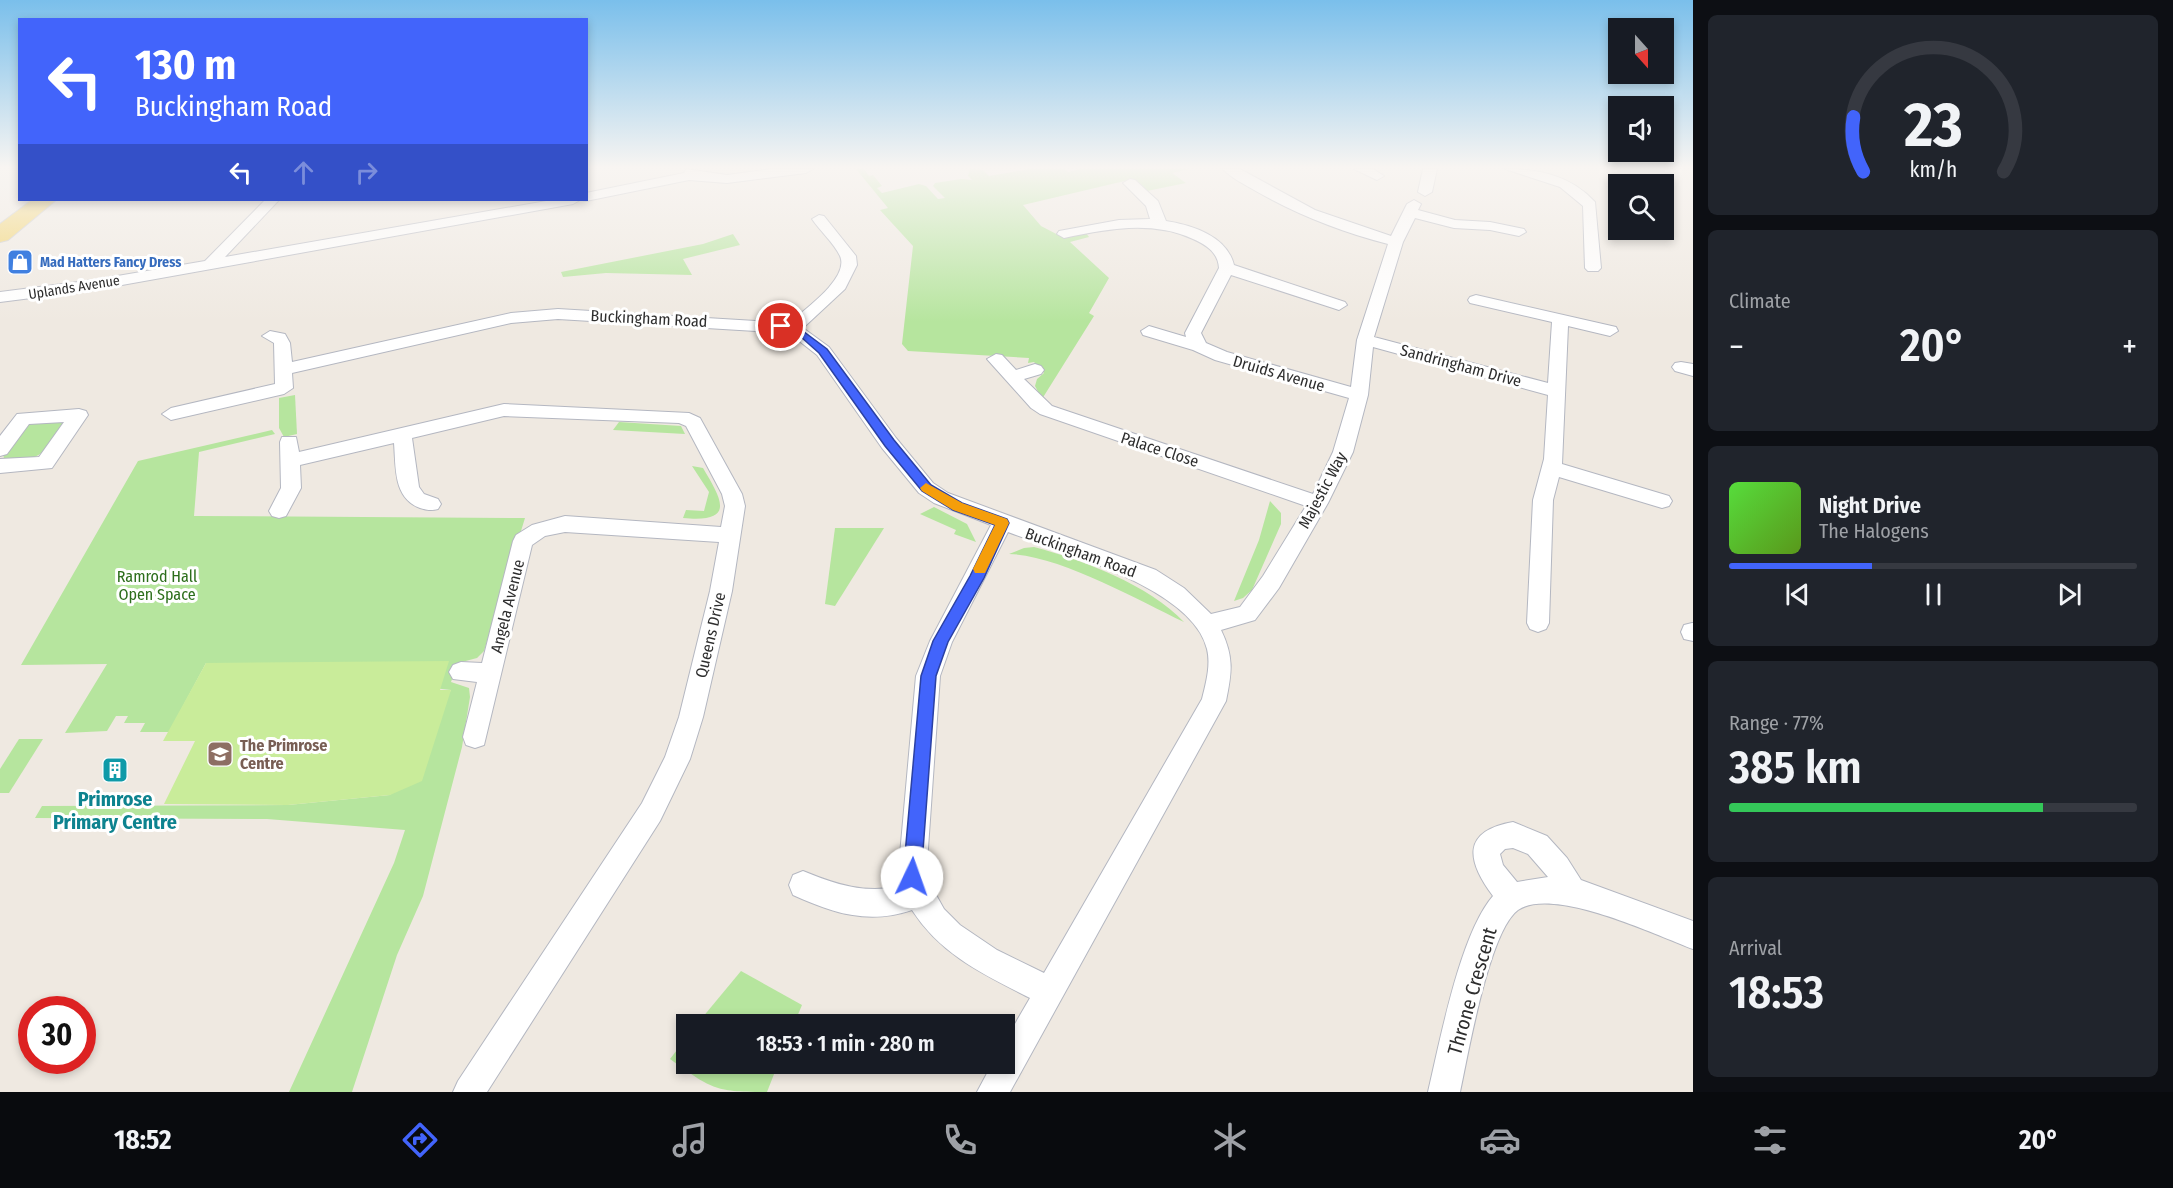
<!DOCTYPE html>
<meta charset="utf-8">
<style>
:root{--surface:#171b24;--page:#20242c;--text:#f1f3f6;--muted:#9ea1a6;--line:#363941;--accent:#4264fb}
body{margin:0;font-family:"Fira Sans Condensed",sans-serif;background:var(--page);color:var(--text);height:100vh;display:flex;flex-direction:column;font-size:22px;white-space:nowrap}
*{box-sizing:border-box;margin:0}
p{font-size:20px;color:var(--muted)}
.icon{flex:none;width:33px;height:33px;fill:none;stroke:currentColor;stroke-width:2;stroke-linecap:round;stroke-linejoin:round}
.map{position:relative;flex:1;overflow:hidden}
.panel{display:flex;flex-direction:column;gap:15px;padding:15px;background:#0d0f14;width:480px}
.panel>*{flex:none}
.top-card{position:absolute;left:18px;top:18px;width:570px;height:183px;border-radius:0px;box-shadow:0 3px 9px #0003;background:#4264fb;color:#fff;overflow:hidden}
.needle{width:39px;rotate:159deg}
.controls{position:absolute;left:1608px;top:18px;display:grid;gap:12px}
.controls a{display:grid;place-items:center;width:66px;height:66px;border-radius:0px;background:var(--surface);box-shadow:0 3px 9px #0003;font-size:30px}
.speed{position:absolute;left:18px;top:996px;display:flex;gap:12px;font-size:30px;font-weight:700;text-align:center}
.speed>*{display:grid;place-content:center;width:78px;height:78px;border-radius:50%;background:var(--surface);box-shadow:0 3px 9px #0003;line-height:1}
.speed .limit{border:9px solid #d22;background:#fff;color:#111}
.pin{position:absolute;display:grid;place-items:center;width:51px;height:51px;color:#fff;margin:-26px;border:3px solid #fff;border-radius:50%;box-shadow:0 2px 6px #0007}
.me{position:absolute;width:66px;margin:-33px;rotate:3deg;stroke-linejoin:round;filter:drop-shadow(0 0 4px #0008)}
.turn{display:flex;align-items:center;gap:21px;height:126px;padding:0 18px;font-size:27px}
.turn .icon{width:78px;height:78px;stroke-width:2.5}
.turn b{display:block;font-size:42px;line-height:51px}
.lanes{display:flex;align-items:center;height:57px;padding:0 18px;background:#0003;justify-content:center;gap:30px;direction:ltr}
.lanes .off{opacity:.35}
.big{font-size:45px;font-weight:600;line-height:1.1}
.panel .widget{flex:1;display:flex;flex-direction:column;justify-content:center;gap:9px;min-width:0;padding:0 21px;border-radius:9px;background:var(--page)}
.panel .dial{align-items:center;gap:0}
.dial svg{height:156px;overflow:visible;fill:none;stroke:var(--line);stroke-width:7;stroke-linecap:round;text-anchor:middle}
.dial text{fill:var(--text);stroke:none}
.song{display:flex;align-items:center;gap:18px}
.cover{width:72px;height:72px;border-radius:9px;background:linear-gradient(135deg,hsl(110 70% 55%),hsl(90 70% 35%))}
.played{height:6px;border-radius:3px;background:linear-gradient(90deg,var(--accent) 35%,var(--line) 35%)}
.keys{display:flex;justify-content:space-around;direction:ltr}
.heat{display:flex;justify-content:space-between;align-items:center;font-size:33px;direction:ltr}
.charge{height:9px;border-radius:4px;background:linear-gradient(90deg,#34c759 77%,var(--line) 0)}
.trip{position:absolute;left:676px;top:1014px;width:339px;height:60px;border-radius:0px;background:var(--surface);box-shadow:0 3px 9px #0003;font-weight:600;line-height:60px;text-align:center}
.dock{display:flex;height:96px;justify-content:space-around;align-items:center;background:#090b0e;color:var(--muted)}
.dock .icon{width:42px;height:42px}
.dock .selected{color:var(--accent)}
.dock b{font-size:27px;color:var(--text)}
main{display:flex;flex:1;min-height:0}
.map>svg:first-child{display:block}
.green{fill:#b6e59e}
.pitch{fill:#c9ec9a}
.lines{fill:none;stroke-linecap:round;stroke-linejoin:round}
.street-casing{stroke:#b4b7c1;stroke-width:2}
.primary-casing{stroke:#c9c9c9;stroke-width:2}
.street{fill:#fff;fill-rule:evenodd}
.primary{fill:#f2d163;fill-rule:evenodd}
.route{fill:#4264fb;stroke:#2b41a3;stroke-width:1.5}
.slow{fill:#f59e0b}
.labels{text-anchor:middle;stroke-width:6;stroke-linejoin:round;paint-order:stroke}
.far-shop-label{font-size:14px;font-weight:bold;fill:#366cbe;stroke:#fff;text-anchor:start}
.far-street-label{font-size:14px;fill:#2e2e2e;stroke:#fff}
.street-label{font-size:16px;fill:#2e2e2e;stroke:#fff}
.park-label{font-size:16px;fill:#2c6e1b;stroke:#fff}
.education-label{font-size:16px;font-weight:bold;fill:#785e54;stroke:#fff;text-anchor:start}
.near-culture-label{font-size:20px;font-weight:bold;fill:#0d838f;stroke:#fff}
.near-street-label{font-size:20px;fill:#2e2e2e;stroke:#fff}
</style>
<main>
<div class="map">
<svg width="1693" height="1092" viewBox="0 0 1693 1092">
<rect width="100%" height="100%" fill="#efe9e1"/>
<g class="green">
<polygon points="856,169 864,169 869,176 873,175 882,186 877,188 882,193 919,184 926,186 938,199 945,198 933,186 935,183 961,179 972,180 968,176 970,169 983,170 989,176 1030,169 1064,169 1068,172 1080,169 1189,169 1172,173 1186,183 1147,191 1133,179 1023,205 1041,226 1064,238 1086,233 1089,237 1070,242 1109,278 1089,313 1094,316 1042,399 1035,386 1037,379 1044,373 1034,362 1028,363 1029,358 908,351 902,344 913,246 880,210 888,208"/>
<polygon points="733,234 740,245 683,259 692,275 606,273 563,277 561,272 703,244"/>
<polygon points="295,395 297,434 284,437 279,428 279,398"/>
<path d="M38,421L65,423C43,453 43,462 4,459L3,453L27,425Z"/>
<polygon points="619,422 681,426 685,434 613,430"/>
<polygon points="272,430 275,434 199,452 194,516 525,518 484,651 477,658 458,663 451,682 469,688 470,697 462,747 423,896 397,955 352,1092 289,1092 394,863 405,830 267,819 35,818 42,806 288,805 390,795 451,690 206,663 169,732 140,732 145,723 124,723 128,716 116,716 107,731 65,733 107,664 21,665 138,461"/>
<path d="M692,466L703,468C722,500 736,523 683,518L686,510L704,511L709,492Z"/>
<polygon points="1270,501 1281,513 1281,524 1252,590 1243,598 1234,601 1259,540"/>
<polygon points="934,507 967,524 976,542 954,534 956,530 920,514"/>
<polygon points="835,528 884,528 835,606 825,604"/>
<path d="M1034,547C1083,560 1149,585 1184,622C1138,600 1059,555 1009,554L1024,548Z"/>
<polygon points="19,739 43,739 9,793 0,793 0,769"/>
<polygon points="741,971 802,1005 794,1024 697,1024"/>
<path d="M687,1037V1064H778L767,1092C714,1092 712,1089 670,1059Z"/>
</g>
<polygon class="pitch" points="449,661 440,690 451,690 422,781 390,795 288,805 164,804 195,741 163,741 206,663"/>
<g class="lines">
<g class="street-casing">
<g id="street">
<polygon points="686,169 727,175 772,169 813,169 806,173 727,183 689,180 586,201 581,200 586,200 586,193 684,173"/>
<path d="M1223,169H1240L1315,210L1391,236L1407,204L1414,200L1421,204L1418,210L1455,220L1490,222L1524,229L1526,232L1519,236L1490,230L1454,228L1415,218L1403,242L1374,337L1548,383L1552,322L1470,303L1468,300L1470,297L1476,295L1616,327L1618,331L1610,336L1568,326L1562,464L1669,496L1672,501L1669,506L1662,508L1559,477L1553,500L1549,623L1546,629L1538,632L1530,629L1527,623L1533,500L1544,459L1548,395L1373,347L1368,395L1353,452L1328,503L1279,588L1255,620L1221,630C1234,657 1232,672 1226,701L1010,1092H977L992,1064H1005V1041L1030,998C983,974 941,955 912,910C868,925 833,913 793,895L789,885L793,875L803,871C837,885 865,894 902,886L898,877L916,676L930,641L991,525L934,503L919,493L882,448L817,355L789,333L558,319L511,323L292,373L293,388L284,394L171,420L162,414L171,408L275,384L274,343L262,336L270,331L285,334L290,343L292,362L511,313L558,309L789,323C804,310 850,278 840,256C834,243 820,231 812,219L819,215L824,216L856,256L857,265L845,289L803,328L829,347L896,438L933,483L948,493L1156,570L1184,588L1211,614L1240,607L1263,576L1306,506L1040,414L1031,408L987,359L996,354L1002,355L1016,370L1035,364L1041,366L1044,370L1041,374L1024,379L1052,406L1313,494L1333,452L1349,398L1215,360L1193,350L1143,335L1141,331L1149,326L1186,337L1185,333L1219,268C1218,252 1206,245 1193,239C1151,220 1107,229 1064,238L1057,234L1059,231L1119,220L1150,219L1146,206L1123,183L1130,179L1135,180L1158,201L1166,221C1192,225 1227,236 1234,265L1345,302L1347,305L1339,310L1333,308L1231,275L1201,333L1206,343L1227,352L1351,387L1357,340L1388,244C1341,232 1296,214 1254,190C1244,184 1231,178 1223,169ZM1008,532C1061,552 1193,588 1207,649C1211,665 1206,683 1202,699L1044,973L997,950L960,925L944,909L926,877L940,676L952,642Z"/>
<polygon points="1354,169 1373,169 1384,176 1377,180"/>
<polygon points="1423,169 1437,169 1432,192 1425,196 1418,192"/>
<path d="M1505,169C1540,169 1571,176 1595,202L1601,268L1598,271H1588L1585,268L1583,206L1560,187Z"/>
<polygon points="265,200 279,200 225,257 552,200 580,200 573,204 94,290 0,302 0,292 94,280 205,261"/>
<polygon points="1681,362 1693,364 1693,376 1675,371 1672,367 1675,363"/>
<path d="M504,404L689,413L700,418L742,494L745,506L732,591L703,717L690,759L660,821L487,1092H453L458,1081L642,803L665,757L679,717L710,591L719,542L565,532L545,536L532,545L484,745L475,748L466,745L463,737L477,682L453,679L449,672L453,665L461,662L482,663L513,541L516,535L532,525L565,516L721,527L725,506L722,494L686,426L679,423L504,416L412,438L419,487L424,494L438,499L441,504L438,509C431,511 427,510 420,508C393,498 396,467 394,443L300,465L301,488L286,516L279,518L272,516L269,511L281,488L280,442L282,437H296L299,452Z"/>
<polygon points="79,409 86,411 88,415 52,468 0,473 0,459 39,457 64,422 29,424 7,454 0,456 0,436 17,414"/>
<polygon points="1692,623 1693,623 1693,641 1684,639 1681,632 1684,625"/>
<path d="M1513,822L1547,836L1567,858L1581,880L1693,921V949C1656,935 1553,886 1518,910C1489,931 1468,1055 1460,1092H1428C1440,1041 1460,934 1493,896C1466,860 1462,831 1513,822ZM1513,848L1528,854L1548,877L1517,882L1503,865L1500,854L1505,849Z"/>
</g>
</g>
<g class="primary-casing">
<polygon id="primary" points="32,200 56,200 8,240 0,242 0,224"/>
</g>
<use href="#street" class="street"/>
<use href="#primary" class="primary"/>
</g>
<linearGradient id="sky" x2="0" y2="1"><stop stop-color="#7abfeb"/><stop offset="0.52" stop-color="#f8f5f2"/><stop offset="1" stop-color="#f8f5f2" stop-opacity="0"/></linearGradient>
<rect width="1693" height="322" fill="url(#sky)"/>
<polygon class="route" points="781,323 796,326 827,349 894,440 931,485 962,503 1007,519 1009,523 984,578 948,642 936,676 921,877 919,884 912,886 906,884 903,877 921,676 933,641 970,576 995,525 953,510 922,491 885,446 819,353 801,337 790,331 777,329 775,326"/>
<polygon class="slow" points="926,483 962,503 1007,519 1009,523 985,573 975,573 973,569 995,525 953,510 922,491 920,488"/>
<defs>
<g id="shop-square" transform="scale(1.35)"><rect x="-9" y="-9" width="18" height="18" rx="4" fill="#3f7fe0" stroke="#fff"/><path d="M-5-2.5h2.3a2.7 3.5 0 0 1 5.4 0H5L5.5 6h-11ZM-1.5-2.5h3a1.5 2.3 0 0 0-3 0Z" fill="#fff"/></g>
<g id="school-square" transform="scale(1.35)"><rect x="-9" y="-9" width="18" height="18" rx="4" fill="#8d6e63" stroke="#fff"/><path d="M0-5L7-2L0 1L-7-2ZM-4 1L0 2.5L4 1V4Q0 6-4 4Z" fill="#fff"/></g>
<g id="building-square" transform="scale(1.35)"><rect x="-9" y="-9" width="18" height="18" rx="4" fill="#0f9aa8" stroke="#fff"/><path d="M-4-6H4V6H1V3H-1V6H-4ZM-2.5-4.3h1.7v1.8h-1.7ZM.8-4.3h1.7v1.8H.8ZM-2.5-1h1.7V.8h-1.7ZM.8-1h1.7V.8H.8Z" fill="#fff"/></g>
</defs>
<g fill-rule="evenodd">
<use href="#shop-square" x="20" y="262"/>
<use href="#school-square" x="220" y="754"/>
<use href="#building-square" x="115" y="770"/>
</g>
<g class="labels">
<g class="far-shop-label">
<text x="40" y="267">Mad Hatters Fancy Dress</text>
</g>
<g class="far-street-label">
<text transform="translate(74 287) rotate(-9)" y="5">Uplands Avenue</text>
</g>
<g class="street-label">
<text transform="translate(649 318) rotate(3)" y="6">Buckingham Road</text>
<text transform="translate(1461 365) rotate(15)" y="6">Sandringham Drive</text>
<text transform="translate(1279 373) rotate(16)" y="6">Druids Avenue</text>
<text transform="translate(1160 449) rotate(18)" y="6">Palace Close</text>
<text transform="translate(1322 490) rotate(-62)" y="6">Majestic Way</text>
<text transform="translate(1081 552) rotate(20)" y="6">Buckingham Road</text>
<text transform="translate(507 606) rotate(-76)" y="6">Angela Avenue</text>
<text transform="translate(710 635) rotate(-77)" y="6">Queens Drive</text>
</g>
<g class="park-label">
<text x="157" y="582">Ramrod Hall<tspan x="157" dy="18">Open Space</tspan></text>
</g>
<g class="education-label">
<text x="240" y="751">The Primrose<tspan x="240" dy="18">Centre</tspan></text>
</g>
<g class="near-culture-label">
<text x="115" y="806">Primrose<tspan x="115" dy="23">Primary Centre</tspan></text>
</g>
<g class="near-street-label">
<text transform="translate(1472 991) rotate(-74)" y="7">Throne Crescent</text>
</g>
</g>
</svg>
<div class="controls">
<a><svg class="needle" viewBox="-14 -14 28 28"><path d="M0-13l5 13h-10z" fill="#e53935"/><path d="M0 13l5-13h-10z" fill="#9ea1a6"/></svg></a>
<a><svg class="icon" aria-label="sound" viewBox="0 0 24 24"><path d="M4 9h4l5-4v14l-5-4H4zM17 9q2 3 0 6"/></svg></a>
<a><svg class="icon" aria-label="search" viewBox="0 0 24 24"><circle cx="10" cy="10" r="6"/><path d="M15 15l6 6"/></svg></a>
</div>
<div class="speed"><div class="limit">30</div></div>
<div class="pin" style="left:781px;top:326px;background:#d93025"><svg class="icon" aria-label="arrive" viewBox="0 0 24 24"><path d="M6 21V4h12l-3 4 3 4H6"/></svg></div>
<svg class="me" style="left:912px;top:877px" viewBox="-20 -20 40 40"><circle r="19" fill="#fff"/><path d="M0-13L10 11 0 6-10 11z" fill="#4264fb"/></svg>
<div class="trip">18:53 · 1 min · 280 m</div>
<div class="top-card">
<div class="turn"><svg class="icon" aria-label="left" viewBox="0 0 24 24"><path d="M17 20v-9H6M10 6l-5 5 5 5"/></svg><div><b>130 m</b>Buckingham Road</div></div>
<div class="lanes"><svg class="icon" aria-label="left" viewBox="0 0 24 24"><path d="M17 20v-9H6M10 6l-5 5 5 5"/></svg><svg class="icon off" aria-label="ahead" viewBox="0 0 24 24"><path d="M12 20V5M6 11l6-6 6 6"/></svg><svg class="icon off" aria-label="right" viewBox="0 0 24 24"><path d="M7 20v-9h11M14 6l5 5-5 5"/></svg></div>
</div>
</div>
<section class="panel">
<div class="widget dial"><svg viewBox="0 0 100 80">
<path d="M14 69A42 42 0 1 1 86 69"/>
<path d="M14 69A42 42 0 0 1 9 41" stroke="#4264fb"/>
<text x="50" y="56" font-size="32" font-weight="700">23</text>
<text x="50" y="72" font-size="11">km/h</text>
</svg></div>
<div class="widget"><p>Climate</p>
<div class="heat"><a>−</a><b class="big">20°</b><a>+</a></div>
</div>
<div class="widget">
<div class="song"><i class="cover"></i><div><b>Night Drive</b><p>The Halogens</p></div></div>
<div class="played"></div>
<div class="keys"><svg class="icon" aria-label="previous" viewBox="0 0 24 24"><path d="M18 5L8 12l10 7zM5 5v14"/></svg><svg class="icon" aria-label="pause" viewBox="0 0 24 24"><path d="M8 5v14M16 5v14"/></svg><svg class="icon" aria-label="next" viewBox="0 0 24 24"><path d="M6 5l10 7-10 7zM19 5v14"/></svg></div>
</div>
<div class="widget"><p>Range · 77%</p><b class="big">385 km</b><div class="charge"></div></div>
<div class="widget"><p>Arrival</p><b class="big">18:53</b></div>
</section>
</main>
<nav class="dock">
<b>18:52</b>
<svg class="icon selected" aria-label="directions" viewBox="0 0 24 24"><path d="M12 3l9 9-9 9-9-9zM9 14v-3h6M13 9l2 2-2 2"/></svg>
<svg class="icon" aria-label="music" viewBox="0 0 24 24"><path d="M9 18V5l10-2v13"/><circle cx="6" cy="18" r="3"/><circle cx="16" cy="16" r="3"/></svg>
<svg class="icon" aria-label="phone" viewBox="0 0 24 24"><path d="M5 4h4l2 5-3 2q2 4 5 5l2-3 5 2v4C11 20 4 13 5 4z"/></svg>
<svg class="icon" aria-label="climate" viewBox="0 0 24 24"><path d="M12 3v18M4 7l16 10M4 17L20 7"/></svg>
<svg class="icon" aria-label="car" viewBox="0 0 24 24"><path d="M5 17H2v-5l4-1 3-4h7l3 4 3 1v5h-3M9 17h6M6 11h13"/><circle cx="7" cy="17" r="2"/><circle cx="17" cy="17" r="2"/></svg>
<svg class="icon" aria-label="filters" viewBox="0 0 24 24"><path d="M4 7h16M4 17h16"/><circle cx="9" cy="7" r="2"/><circle cx="15" cy="17" r="2"/></svg>
<b>20°</b>
</nav>
